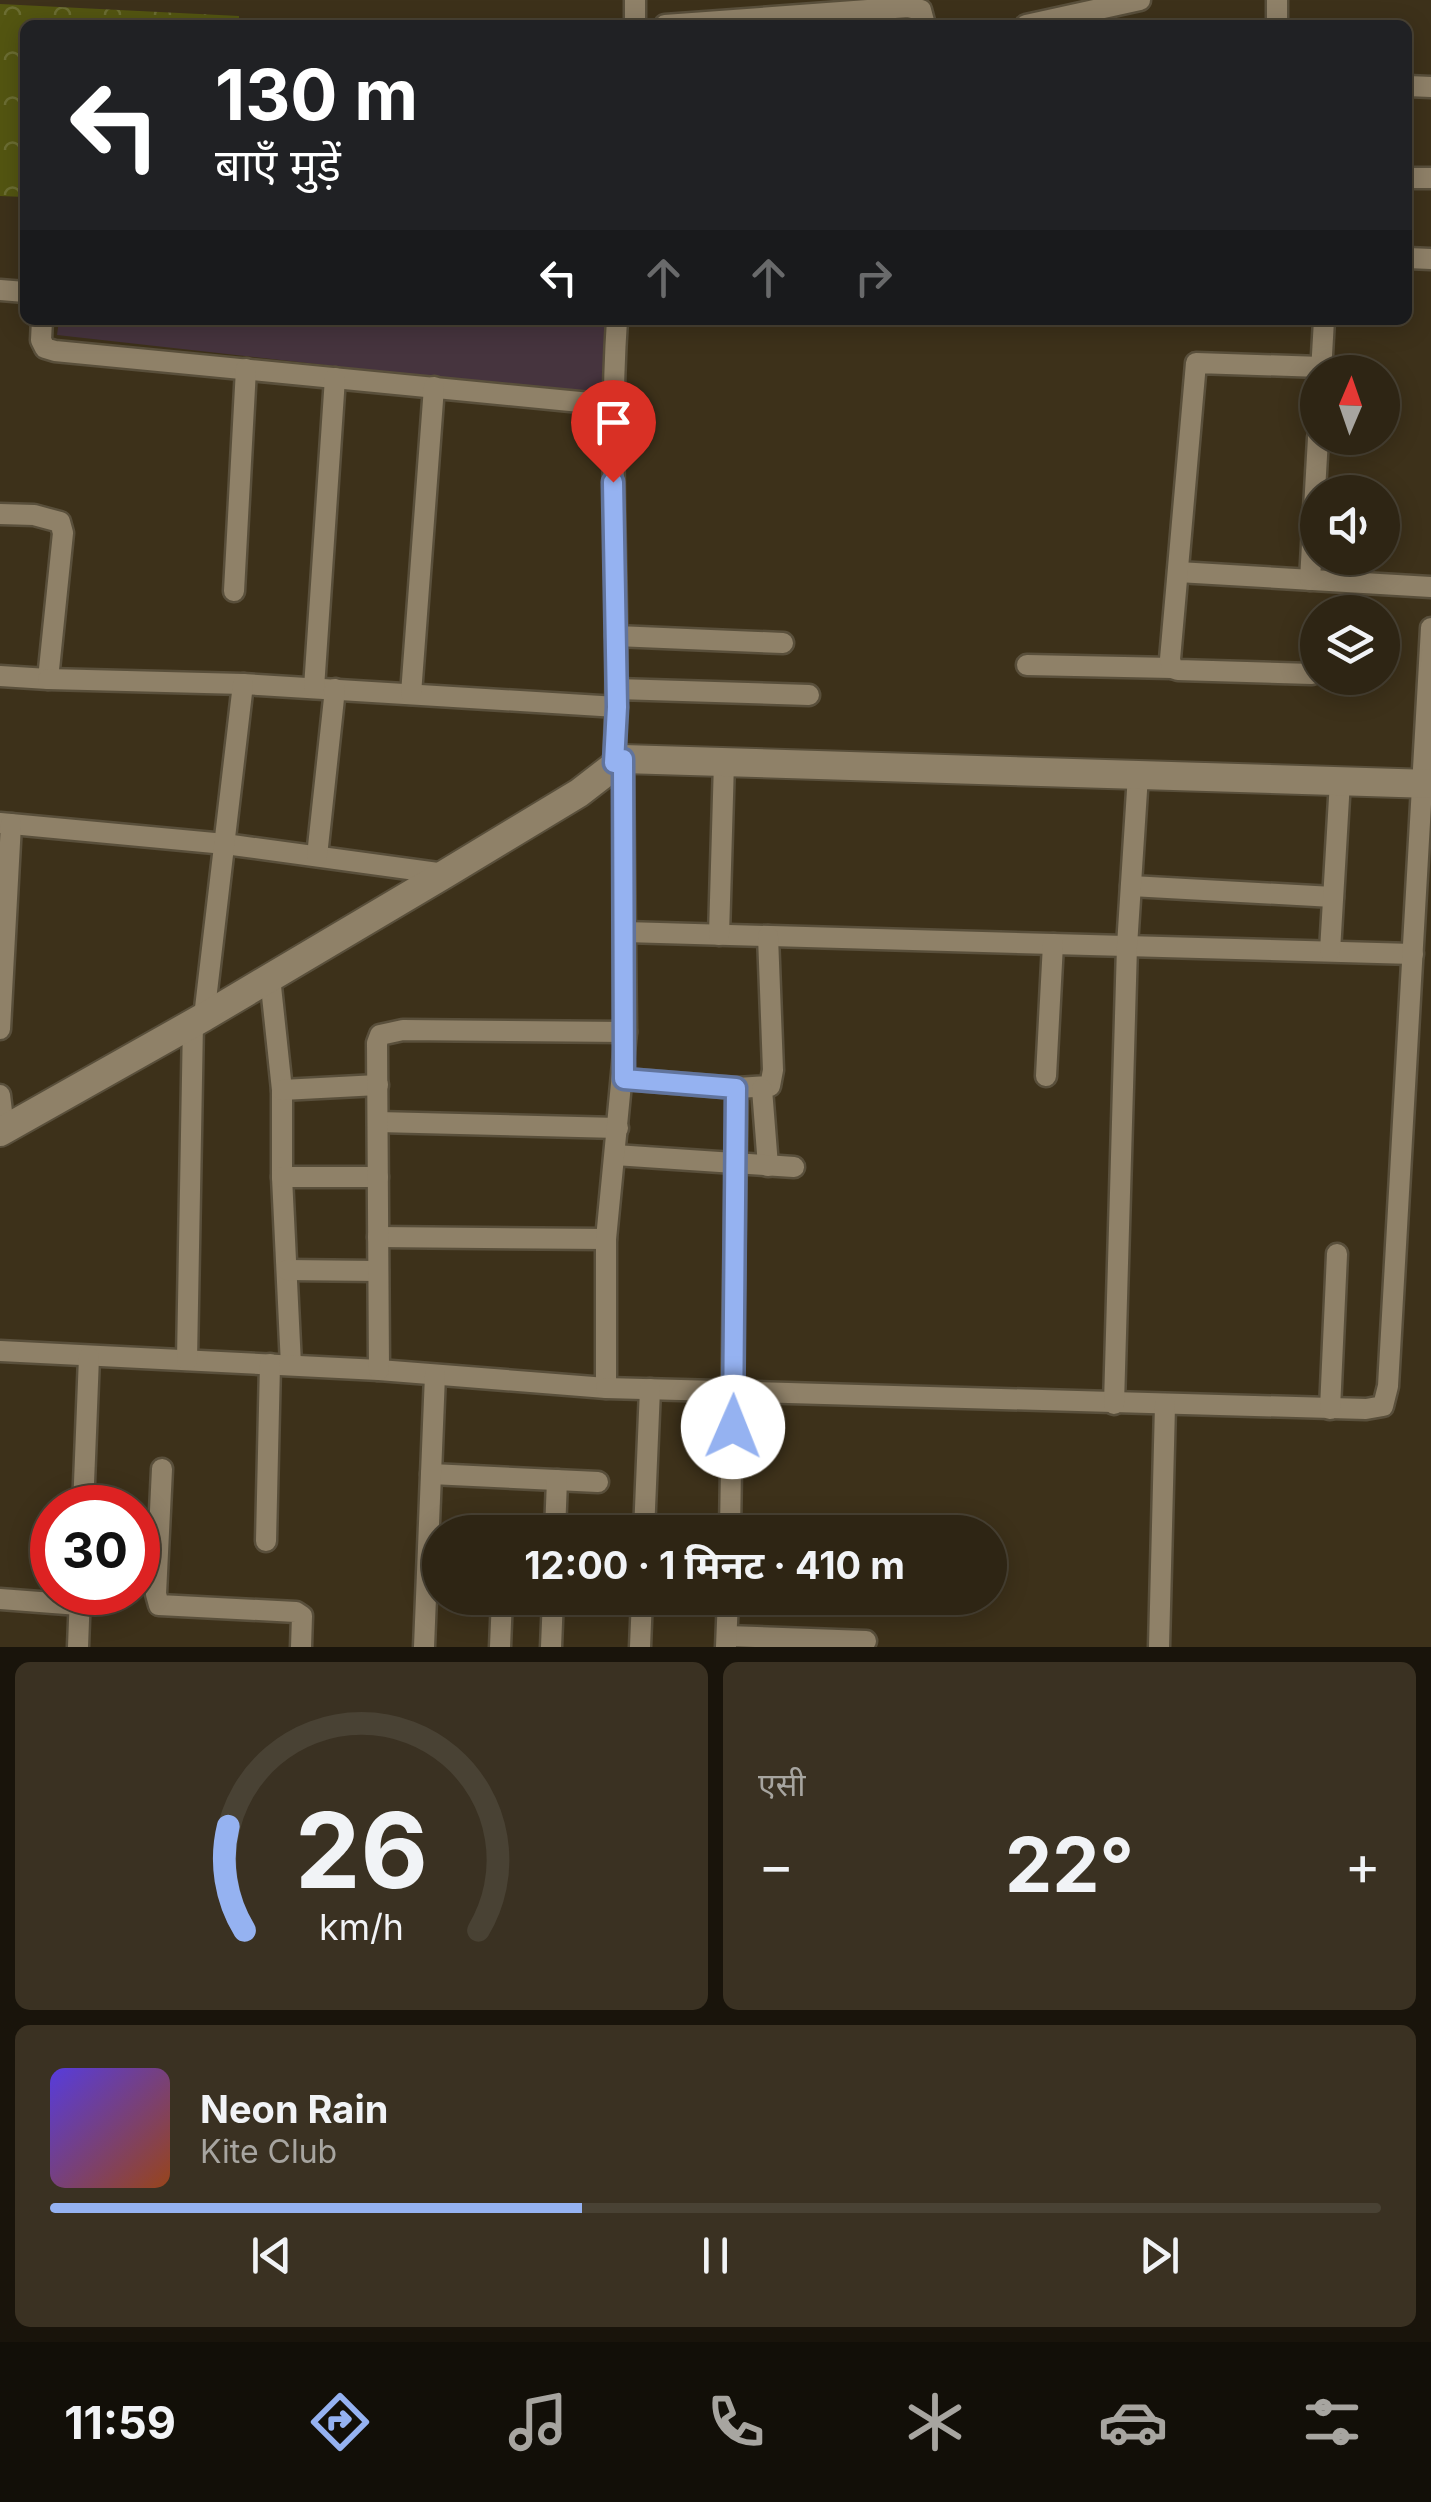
<!DOCTYPE html>
<html lang="hi">
<meta charset="utf-8">
<style>
:root{--surface:#2e2514;--page:#3a3122;--text:#f1f3f6;--muted:#a7a5a0;--line:#494234;--accent:#95b2f1}
body{margin:0;font-family:Inter,"Noto Sans Devanagari",sans-serif;background:var(--page);color:var(--text);height:100vh;display:flex;flex-direction:column;font-size:38px;white-space:nowrap}
*{box-sizing:border-box;margin:0}
p{font-size:32px;color:var(--muted)}
.icon{flex:none;width:55px;height:55px;fill:none;stroke:currentColor;stroke-width:2;stroke-linecap:round;stroke-linejoin:round}
.map{position:relative;height:1647px;overflow:hidden}
.details{display:flex;flex-direction:column;gap:15px;padding:15px;background:#19140b;flex:1}
.details>*{flex:none}
.hud{position:absolute;left:20px;top:20px;width:1392px;height:305px;border-radius:15px;box-shadow:0 5px 25px #0003,0 0 0 2px var(--line);background:#202124;color:#fff;overflow:hidden}
.needle{width:65px;rotate:2deg}
.tools{position:absolute;left:1300px;top:355px;display:grid;gap:20px}
.tools a{display:grid;place-items:center;width:100px;height:100px;border-radius:50%;background:var(--surface);box-shadow:0 5px 25px #0003,0 0 0 2px var(--line);font-size:50px}
.speed{position:absolute;left:30px;top:1485px;display:flex;gap:20px;font-size:50px;font-weight:700;text-align:center}
.speed>*{display:grid;place-content:center;width:130px;height:130px;border-radius:50%;background:var(--surface);box-shadow:0 5px 25px #0003,0 0 0 2px var(--line);line-height:1}
.speed .limit{border:15px solid #d22;background:#fff;color:#111}
.pin{position:absolute;display:grid;place-items:center;width:85px;height:85px;color:#fff;margin:-102px -42px;border-radius:50% 50% 50% 0;rotate:-45deg;box-shadow:0 0 10px #0007}
.pin .icon{rotate:45deg}
.me{position:absolute;width:110px;margin:-55px;rotate:1deg;stroke-linejoin:round;filter:drop-shadow(0 0 8px #0008)}
.turn{display:flex;align-items:center;gap:35px;height:210px;padding:0 30px;font-size:45px}
.turn .icon{width:130px;height:130px;stroke-width:2.5}
.turn b{display:block;font-size:70px;line-height:85px}
.lanes{display:flex;align-items:center;height:95px;padding:0 30px;background:#0003;justify-content:center;gap:50px;direction:ltr}
.lanes .off{opacity:.35}
.big{font-size:75px;font-weight:700;line-height:1.1}
.details .widget{flex:1;display:flex;flex-direction:column;justify-content:center;gap:15px;min-width:0;padding:0 35px;border-radius:15px;background:var(--page)}
.details .dial{align-items:center;gap:0}
.dial svg{height:260px;overflow:visible;fill:none;stroke:var(--line);stroke-width:7;stroke-linecap:round;text-anchor:middle}
.dial text{fill:var(--text);stroke:none}
.song{display:flex;align-items:center;gap:30px}
.cover{width:120px;height:120px;border-radius:15px;background:linear-gradient(135deg,hsl(250 70% 55%),hsl(20 70% 35%))}
.played{height:10px;border-radius:5px;background:linear-gradient(90deg,var(--accent) 40%,var(--line) 40%)}
.keys{display:flex;justify-content:space-around;direction:ltr}
.heat{display:flex;justify-content:space-between;align-items:center;font-size:55px;direction:ltr}
.details .tiles{flex:1;display:grid;gap:15px;grid-template-columns:1fr 1fr}
.widget:last-child{grid-column:span 2}
.trip{position:absolute;left:422px;top:1515px;width:585px;height:100px;border-radius:50px;background:var(--surface);box-shadow:0 5px 25px #0003,0 0 0 2px var(--line);font-weight:700;line-height:100px;text-align:center}
.menu{display:flex;height:160px;justify-content:space-around;align-items:center;background:#120f08;color:var(--muted)}
.menu .icon{width:70px;height:70px}
.menu .active{color:var(--accent)}
.menu b{font-size:45px;color:var(--text)}
.map>svg:first-child{display:block}
.commercial{fill:#46343e}
.park{fill:url(#park-crowns)}
.lines{fill:none;stroke-linecap:round;stroke-linejoin:round}
.street-casing{stroke:#594f3b;stroke-width:25}
.secondary-casing{stroke:#594f3b;stroke-width:32}
.street{stroke:#8f8168;stroke-width:20}
.secondary{stroke:#8f8168;stroke-width:28}
.route-casing{stroke:#61749d;stroke-width:25}
.route{stroke:#95b2f1;stroke-width:18}
</style>
<div class="map">
<svg width="1431" height="1647" viewBox="0 0 1431 1647">
<defs>
<pattern id="park-crowns" width="20" height="18" patternUnits="userSpaceOnUse" patternTransform="scale(2.5)"><rect width="20" height="18" fill="#535511"/><path d="M2 6a3 3 0 1 1 6 0M12 15a3 3 0 1 1 6 0" fill="none" stroke="#6b6d32"/></pattern>
</defs>
<rect width="100%" height="100%" fill="#3d311a"/>
<polygon class="commercial" points="59,320 607,320 602,396 57,335"/>
<polygon class="park" points="0,4 239,16 239,25 25,25 25,197 0,196"/>
<g class="lines">
<g class="street-casing">
<g id="street">
<polyline points="635,0 635,25"/>
<polyline points="665,25 908,7 921,10 925,25"/>
<polyline points="1026,25 1140,0"/>
<polyline points="1277,25 1277,0"/>
<polyline points="1408,86 1431,87"/>
<polyline points="1408,178 1431,178"/>
<polyline points="1408,258 1431,259"/>
<polyline points="0,290 25,292"/>
<polyline points="42,320 41,340 45,348 55,351 611,405"/>
<polyline points="1321,372 1324,320"/>
<polyline points="0,514 34,515 60,522 63,533 48,679 0,676"/>
<polyline points="1178,572 1431,587"/>
<polyline points="1310,580 1318,438"/>
<polyline points="234,591 246,369"/>
<polyline points="616,636 783,643"/>
<polyline points="1027,665 1172,668"/>
<polyline points="1312,674 1178,670 1172,668 1170,659 1196,363 1321,367"/>
<polyline points="48,679 243,684 617,707"/>
<polyline points="314,688 335,378"/>
<polyline points="617,689 809,695"/>
<polyline points="411,694 434,387"/>
<path d="M614,763C622,616 607,468 617,320"/>
<polyline points="0,823 225,844 445,874"/>
<polyline points="317,856 335,689"/>
<polyline points="1131,886 1333,897"/>
<polyline points="625,932 1413,954"/>
<polyline points="719,935 724,762"/>
<polyline points="1330,951 1340,781"/>
<polyline points="270,977 282,1090 282,1177 291,1365"/>
<polyline points="204,1017 243,684"/>
<polyline points="0,1029 11,824"/>
<polyline points="1046,1076 1053,944"/>
<polyline points="624,1079 737,1088 770,1086 773,1070 768,936"/>
<polyline points="762,1089 768,1166"/>
<polyline points="282,1090 378,1085"/>
<polyline points="0,1095 4,1129"/>
<polyline points="378,1122 618,1128"/>
<polyline points="615,1155 794,1167"/>
<polyline points="282,1177 378,1177"/>
<polyline points="378,1237 606,1239"/>
<polyline points="287,1270 378,1271"/>
<polyline points="0,1351 379,1370 606,1388 606,1239 626,1032 623,759"/>
<polyline points="187,1360 193,1022"/>
<polyline points="379,1370 377,1043 380,1035 403,1030 626,1032"/>
<polyline points="606,1388 1366,1409 1383,1406 1388,1386 1431,628"/>
<polyline points="1114,1404 1127,946 1138,775"/>
<polyline points="1330,1409 1337,1254"/>
<polyline points="162,1469 156,1594 159,1605 296,1612 302,1616 301,1647"/>
<polyline points="431,1474 598,1482"/>
<polyline points="83,1508 89,1357"/>
<polyline points="555,1532 557,1480"/>
<polyline points="644,1532 650,1389"/>
<polyline points="730,1532 737,1088"/>
<polyline points="266,1541 270,1364"/>
<polyline points="0,1599 79,1605"/>
<polyline points="727,1636 866,1641"/>
<polyline points="78,1647 80,1594"/>
<polyline points="424,1647 435,1375"/>
<polyline points="500,1647 502,1598"/>
<polyline points="551,1647 553,1598"/>
<polyline points="640,1647 642,1598"/>
<polyline points="726,1647 728,1598"/>
<polyline points="1159,1647 1165,1405"/>
</g>
</g>
<g class="secondary-casing">
<polyline id="secondary" points="0,1132 204,1017 445,874 579,793 623,759 1431,784"/>
</g>
<use href="#street" class="street"/>
<use href="#secondary" class="secondary"/>
</g>
<g class="lines">
<g class="route-casing">
<polyline id="route" points="613,482 617,707 614,763 623,759 624,1079 736,1088 733,1427"/>
</g>
<use href="#route" class="route"/>
</g>
</svg>
<div class="tools">
<a><svg class="needle" viewBox="-14 -14 28 28"><path d="M0-13l5 13h-10z" fill="#e53935"/><path d="M0 13l5-13h-10z" fill="#a7a5a0"/></svg></a>
<a><svg class="icon" aria-label="sound" viewBox="0 0 24 24"><path d="M4 9h4l5-4v14l-5-4H4zM17 9q2 3 0 6"/></svg></a>
<a><svg class="icon" aria-label="layers" viewBox="0 0 24 24"><path d="M12 4l9 5-9 5-9-5zM3 14l9 5 9-5"/></svg></a>
</div>
<div class="speed"><div class="limit">30</div></div>
<div class="pin" style="left:613px;top:482px;background:#d93025"><svg class="icon" aria-label="arrive" viewBox="0 0 24 24"><path d="M6 21V4h12l-3 4 3 4H6"/></svg></div>
<svg class="me" style="left:733px;top:1427px" viewBox="-20 -20 40 40"><circle r="19" fill="#fff"/><path d="M0-13L10 11 0 6-10 11z" fill="#95b2f1"/></svg>
<div class="trip">12:00 · 1 मिनट · 410 m</div>
<div class="hud">
<div class="turn"><svg class="icon" aria-label="left" viewBox="0 0 24 24"><path d="M17 20v-9H6M10 6l-5 5 5 5"/></svg><div><b>130 m</b>बाएँ मुड़ें</div></div>
<div class="lanes"><svg class="icon" aria-label="left" viewBox="0 0 24 24"><path d="M17 20v-9H6M10 6l-5 5 5 5"/></svg><svg class="icon off" aria-label="ahead" viewBox="0 0 24 24"><path d="M12 20V5M6 11l6-6 6 6"/></svg><svg class="icon off" aria-label="ahead" viewBox="0 0 24 24"><path d="M12 20V5M6 11l6-6 6 6"/></svg><svg class="icon off" aria-label="right" viewBox="0 0 24 24"><path d="M7 20v-9h11M14 6l5 5-5 5"/></svg></div>
</div>
</div>
<section class="details">
<div class="tiles">
<div class="widget dial"><svg viewBox="0 0 100 80">
<path d="M14 69A42 42 0 1 1 86 69"/>
<path d="M14 69A42 42 0 0 1 9 37" stroke="#95b2f1"/>
<text x="50" y="56" font-size="32" font-weight="700">26</text>
<text x="50" y="72" font-size="11">km/h</text>
</svg></div>
<div class="widget"><p>एसी</p>
<div class="heat"><a>−</a><b class="big">22°</b><a>+</a></div>
</div>
<div class="widget">
<div class="song"><i class="cover"></i><div><b>Neon Rain</b><p>Kite Club</p></div></div>
<div class="played"></div>
<div class="keys"><svg class="icon" aria-label="previous" viewBox="0 0 24 24"><path d="M18 5L8 12l10 7zM5 5v14"/></svg><svg class="icon" aria-label="pause" viewBox="0 0 24 24"><path d="M8 5v14M16 5v14"/></svg><svg class="icon" aria-label="next" viewBox="0 0 24 24"><path d="M6 5l10 7-10 7zM19 5v14"/></svg></div>
</div>
</div>
</section>
<nav class="menu">
<b>11:59</b>
<svg class="icon active" aria-label="directions" viewBox="0 0 24 24"><path d="M12 3l9 9-9 9-9-9zM9 14v-3h6M13 9l2 2-2 2"/></svg>
<svg class="icon" aria-label="music" viewBox="0 0 24 24"><path d="M9 18V5l10-2v13"/><circle cx="6" cy="18" r="3"/><circle cx="16" cy="16" r="3"/></svg>
<svg class="icon" aria-label="phone" viewBox="0 0 24 24"><path d="M5 4h4l2 5-3 2q2 4 5 5l2-3 5 2v4C11 20 4 13 5 4z"/></svg>
<svg class="icon" aria-label="climate" viewBox="0 0 24 24"><path d="M12 3v18M4 7l16 10M4 17L20 7"/></svg>
<svg class="icon" aria-label="car" viewBox="0 0 24 24"><path d="M5 17H2v-5l4-1 3-4h7l3 4 3 1v5h-3M9 17h6M6 11h13"/><circle cx="7" cy="17" r="2"/><circle cx="17" cy="17" r="2"/></svg>
<svg class="icon" aria-label="filters" viewBox="0 0 24 24"><path d="M4 7h16M4 17h16"/><circle cx="9" cy="7" r="2"/><circle cx="15" cy="17" r="2"/></svg>
</nav>
